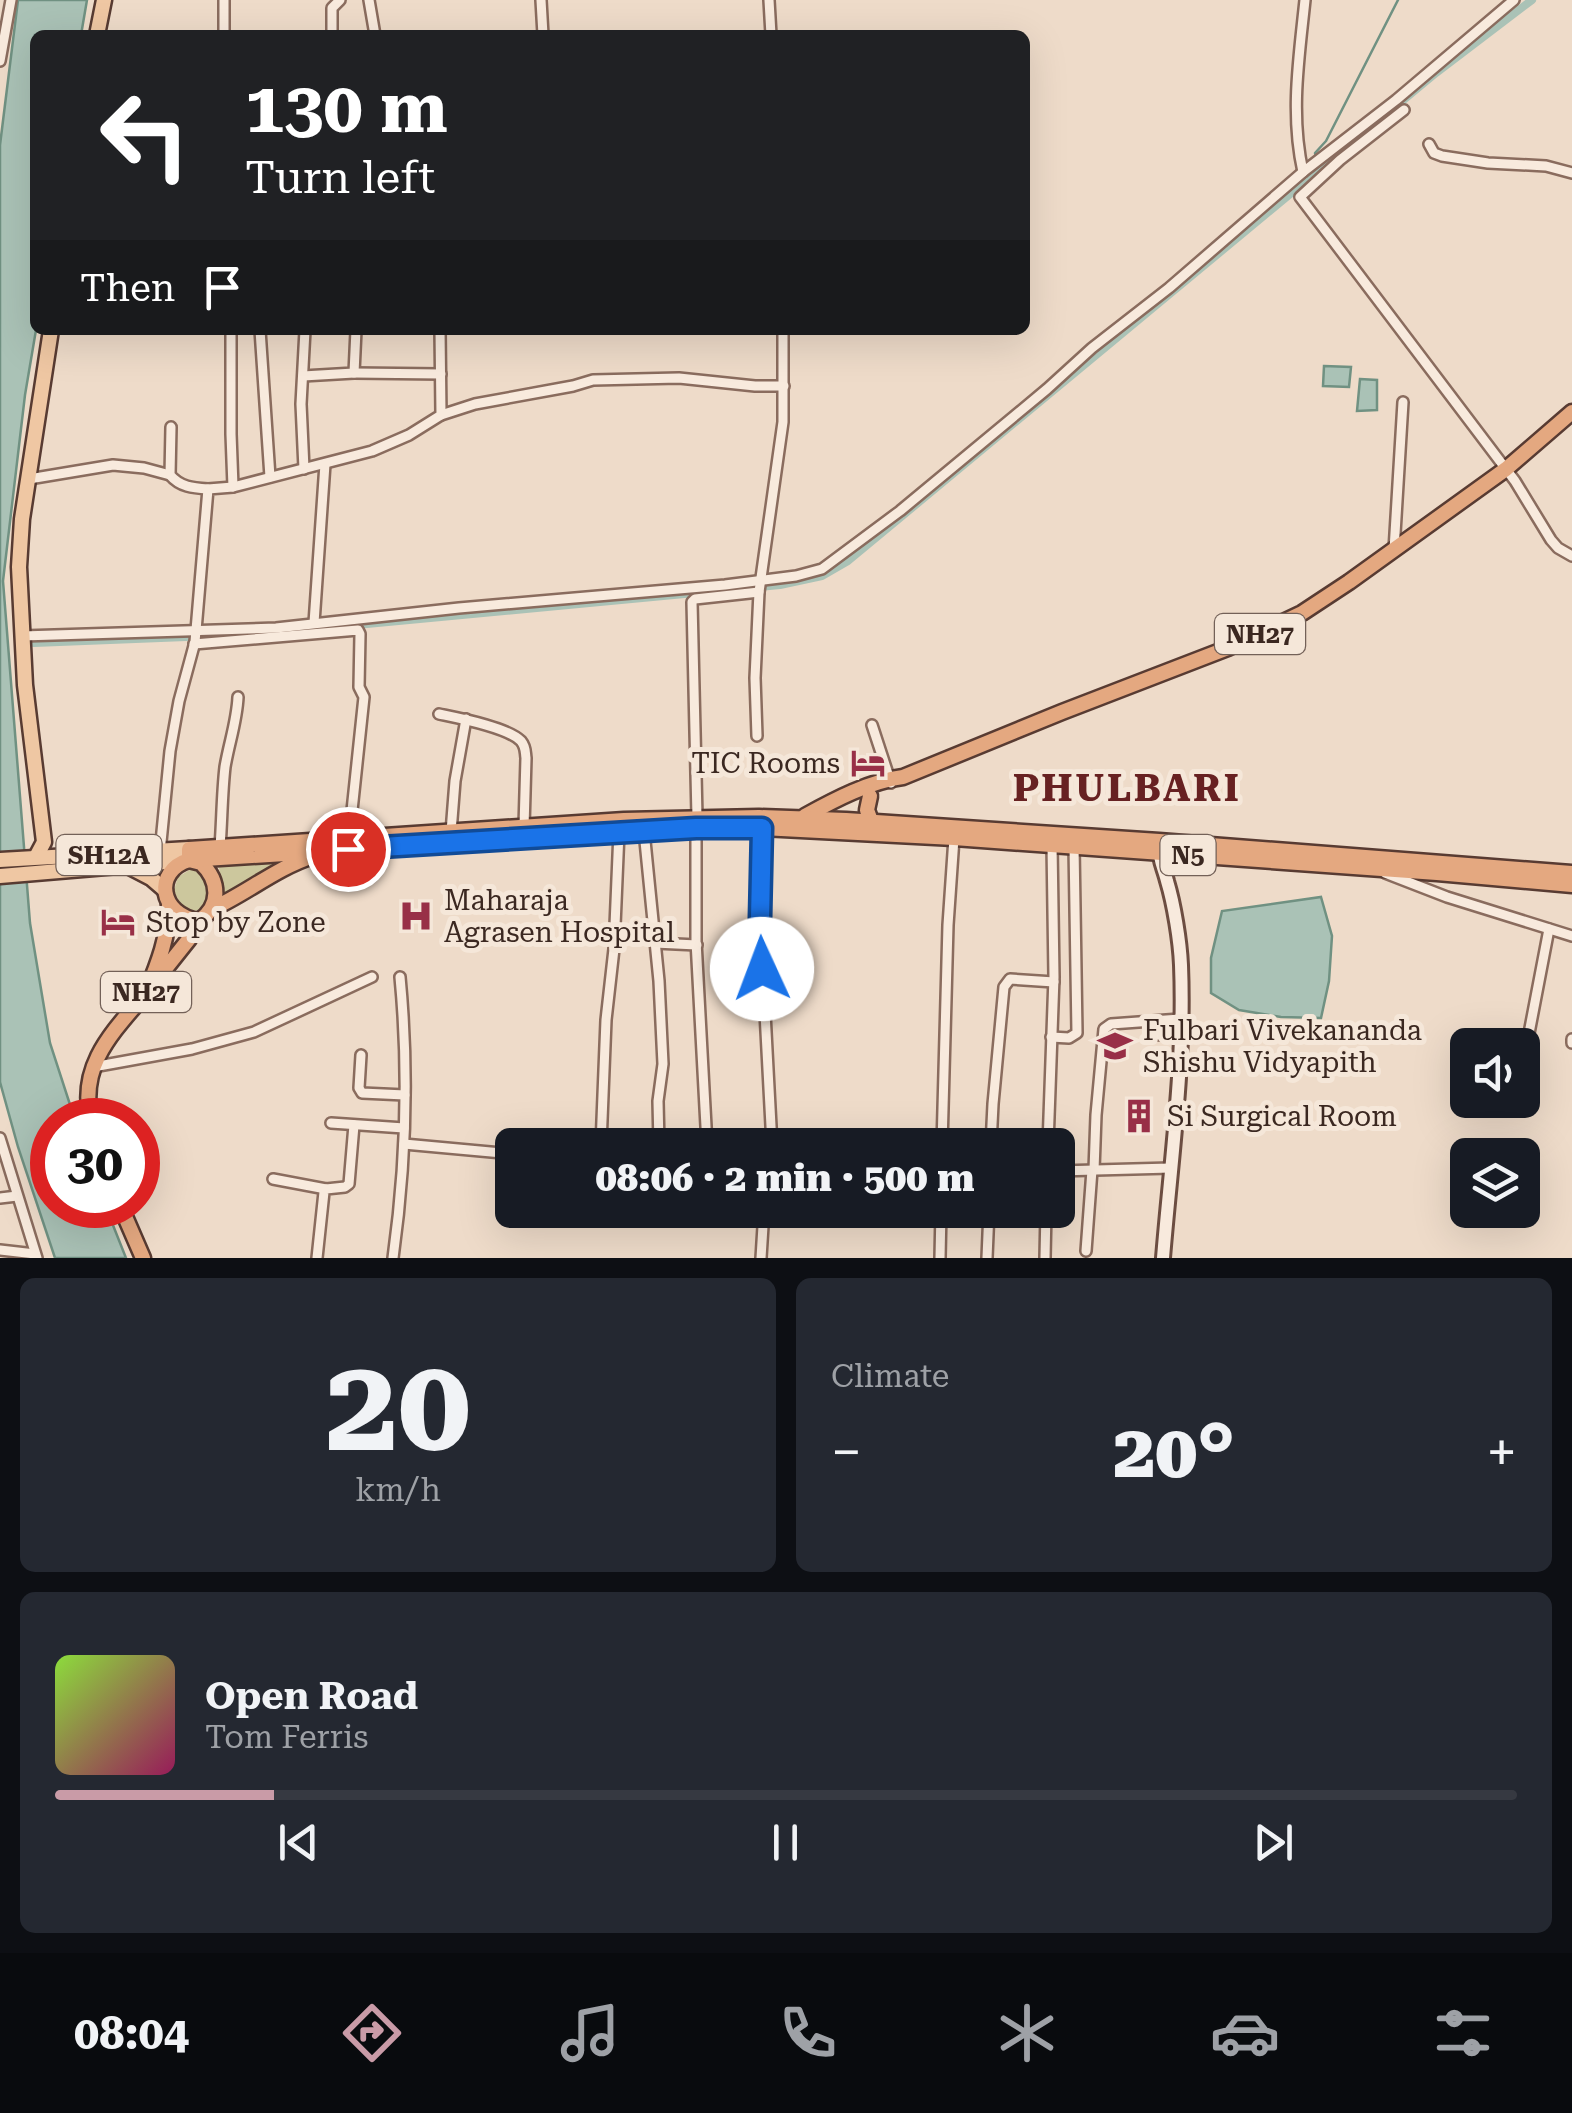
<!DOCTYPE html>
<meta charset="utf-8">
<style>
:root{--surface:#171b24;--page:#242831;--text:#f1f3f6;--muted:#9ea1a6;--line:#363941;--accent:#c99ba7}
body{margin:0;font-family:"Roboto Serif",serif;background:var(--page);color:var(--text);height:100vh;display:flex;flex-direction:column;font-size:38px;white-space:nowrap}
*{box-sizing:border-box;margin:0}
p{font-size:32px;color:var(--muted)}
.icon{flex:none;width:55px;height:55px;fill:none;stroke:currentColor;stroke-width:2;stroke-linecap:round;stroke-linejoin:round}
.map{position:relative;height:1258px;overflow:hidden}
.drawer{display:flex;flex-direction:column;gap:20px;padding:20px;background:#0d0f14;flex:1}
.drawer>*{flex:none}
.hud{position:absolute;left:30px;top:30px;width:1000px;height:305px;border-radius:15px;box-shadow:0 10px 40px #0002;background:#202124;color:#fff;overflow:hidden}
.tools{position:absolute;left:1450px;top:1028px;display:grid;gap:20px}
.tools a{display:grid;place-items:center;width:90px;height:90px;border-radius:15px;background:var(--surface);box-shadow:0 10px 40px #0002;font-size:50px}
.speed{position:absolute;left:30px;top:1098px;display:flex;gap:20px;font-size:50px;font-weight:700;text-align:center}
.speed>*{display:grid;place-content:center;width:130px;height:130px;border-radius:50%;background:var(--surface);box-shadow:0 10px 40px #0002;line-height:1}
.speed .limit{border:15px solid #d22;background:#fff;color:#111}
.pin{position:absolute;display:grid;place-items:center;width:85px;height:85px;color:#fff;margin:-42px;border:5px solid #fff;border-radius:50%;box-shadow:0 2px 10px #0007}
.me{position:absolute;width:110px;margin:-55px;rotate:358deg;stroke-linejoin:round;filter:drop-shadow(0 0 8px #0008)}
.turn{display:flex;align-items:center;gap:35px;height:210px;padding:0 50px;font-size:45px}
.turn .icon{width:130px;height:130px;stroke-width:2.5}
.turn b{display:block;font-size:70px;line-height:85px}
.then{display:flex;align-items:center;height:95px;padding:0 50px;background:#0003;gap:20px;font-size:38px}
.big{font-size:75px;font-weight:800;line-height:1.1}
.drawer .card{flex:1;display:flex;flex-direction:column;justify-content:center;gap:15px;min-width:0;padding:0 35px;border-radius:15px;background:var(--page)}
.drawer .dial{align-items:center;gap:0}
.dial b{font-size:130px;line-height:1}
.song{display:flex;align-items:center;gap:30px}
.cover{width:120px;height:120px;border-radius:15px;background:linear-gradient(135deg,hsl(90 70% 55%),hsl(330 70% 35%))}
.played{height:10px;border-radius:5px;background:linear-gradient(90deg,var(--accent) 15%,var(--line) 15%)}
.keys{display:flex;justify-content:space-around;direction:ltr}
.heat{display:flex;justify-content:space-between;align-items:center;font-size:55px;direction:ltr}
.drawer .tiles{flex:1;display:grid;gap:20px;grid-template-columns:1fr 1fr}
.card:last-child{grid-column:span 2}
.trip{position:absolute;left:495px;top:1128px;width:580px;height:100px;border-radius:15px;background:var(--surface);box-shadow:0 10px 40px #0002;font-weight:800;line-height:100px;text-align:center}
.tab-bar{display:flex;height:160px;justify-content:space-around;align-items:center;background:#090b0e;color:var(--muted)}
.tab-bar .icon{width:70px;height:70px}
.tab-bar .current{color:var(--accent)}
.tab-bar b{font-size:45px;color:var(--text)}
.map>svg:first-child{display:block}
.green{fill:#ccc79d}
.water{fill:#aac2b6;stroke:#709182;stroke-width:2.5}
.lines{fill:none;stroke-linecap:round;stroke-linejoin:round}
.stream{stroke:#709182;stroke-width:2.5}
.canal{stroke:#aac2b6;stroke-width:8}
.minor-casing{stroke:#8a6c5e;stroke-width:14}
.secondary-casing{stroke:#6c4d41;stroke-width:18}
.primary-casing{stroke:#583b32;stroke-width:19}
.trunk-casing{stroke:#583b32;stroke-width:19}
.minor{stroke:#f8eadd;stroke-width:9}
.secondary{stroke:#f8eadd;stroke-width:12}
.primary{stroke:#efc7a3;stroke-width:14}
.trunk{stroke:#e4a880;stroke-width:14}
.route-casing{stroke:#114b97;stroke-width:25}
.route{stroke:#1a73e8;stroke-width:18}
.labels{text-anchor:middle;stroke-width:10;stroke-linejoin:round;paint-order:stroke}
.shield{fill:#f5e7d9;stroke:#736158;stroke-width:2.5}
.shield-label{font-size:25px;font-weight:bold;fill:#3b2821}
.poi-label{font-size:28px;fill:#3b2821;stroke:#f5e7d9;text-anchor:start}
.district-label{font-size:38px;font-weight:bold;letter-spacing:2.5px;fill:#672122;stroke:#f5e7d9}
</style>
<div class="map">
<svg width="1572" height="1258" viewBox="0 0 1572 1258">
<rect width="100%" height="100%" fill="#eedbc9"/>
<g class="green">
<polygon points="282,860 224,896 219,868 221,864"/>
<path d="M191,869C209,871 211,892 207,906C191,918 179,906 174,890L178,877Z"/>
</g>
<g class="water">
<polygon points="18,0 87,0 81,35 35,35 36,330 25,395 3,581 30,923 50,1043 75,1120 52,1120 52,1205 105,1205 126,1258 55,1258 18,1147 0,1082 0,145"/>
<polygon points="1324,366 1351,367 1349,387 1323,386"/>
<polygon points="1360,379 1377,380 1377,410 1357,411"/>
<polygon points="1321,897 1332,936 1329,981 1321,1018 1281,1017 1239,1010 1211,993 1211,958 1222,911"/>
</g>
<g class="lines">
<polyline class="stream" points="1316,156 1315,153 1326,141 1398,0"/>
<polyline class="canal" points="34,643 261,634 780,585 822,576 848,561 1436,73 1532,0"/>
<g class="minor-casing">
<g id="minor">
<polyline points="224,0 224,35"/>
<polyline points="369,0 375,35"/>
<polyline points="541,0 543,35"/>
<polyline points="769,0 771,35"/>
<polyline points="332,35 332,8 340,0"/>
<polyline points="0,61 11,0"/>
<polyline points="1404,110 1340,160 1300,197 1515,481 1551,540 1558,548 1572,556"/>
<polyline points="1429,144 1434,153 1442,156 1488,163 1546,166 1572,173"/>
<path d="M1303,172C1290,114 1299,58 1305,0"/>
<polyline points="231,330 231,434 233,487"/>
<polyline points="260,330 270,477"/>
<polyline points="354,373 441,374"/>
<polyline points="303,376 354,373 356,330"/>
<polyline points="441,415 475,404 573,386 593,380 679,378 755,386 784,386"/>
<path d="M171,427L170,475C180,487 193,488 208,489"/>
<polyline points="304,469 301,404 305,330"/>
<polyline points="29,479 113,465 144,468 170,475"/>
<polyline points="1394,550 1403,402"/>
<polyline points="314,623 325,464"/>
<polyline points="22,636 276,628 459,608 725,585 796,576 822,569 900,511 1047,389 1092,348 1169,288 1303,172 1396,100 1514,0"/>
<polyline points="194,644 358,630 360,634 359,687 364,697 349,839"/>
<path d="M439,714C458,718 507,727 521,741C526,747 525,751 526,758L524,827"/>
<polyline points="872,725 891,783"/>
<polyline points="757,736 755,678 759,592 783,422 783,330"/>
<polyline points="697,817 692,602 695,599 759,592"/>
<polyline points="696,828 696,941 707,1145"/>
<polyline points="762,828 760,918 772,1145"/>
<polyline points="644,831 659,981 663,1064 658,1101 659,1145"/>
<polyline points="451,832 455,781 466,719"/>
<path d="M220,847C222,821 222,793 225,767C229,743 237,721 238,697"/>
<polyline points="160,852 170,751 179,701 195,642 208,489 233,487 372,451 409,435 441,415 440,330"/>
<polyline points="1385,873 1447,897 1572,936"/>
<polyline points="655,943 697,945"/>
<polyline points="1154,1035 1181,1034"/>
<polyline points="1051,1037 1069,1038 1077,1033 1074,846"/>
<polyline points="1572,1043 1572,1039"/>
<polyline points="1526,1049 1549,929"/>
<polyline points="361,1055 359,1088 362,1093 405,1095"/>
<polyline points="93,1067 192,1049 254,1032 372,977"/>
<polyline points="331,1123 404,1128"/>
<polyline points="0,1138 37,1258"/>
<polyline points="404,1144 512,1154"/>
<polyline points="601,1145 606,1020 614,949 619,832"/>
<polyline points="942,1145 948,925 954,838"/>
<polyline points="991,1145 993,1104 1004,987 1010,979 1054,982"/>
<polyline points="1048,1145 1054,977 1052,845"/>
<polyline points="1094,1170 1096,1115 1104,1029 1111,1024 1180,1019"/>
<polyline points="1058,1171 1171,1168"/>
<polyline points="273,1179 326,1189"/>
<polyline points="0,1198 17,1196"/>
<polyline points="0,1250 35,1254"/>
<polyline points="1086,1251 1092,1170"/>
<polyline points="317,1258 324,1192 326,1189 345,1187 349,1184 354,1125"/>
<path d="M393,1258C406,1165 409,1071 400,977"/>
<polyline points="761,1258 764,1210"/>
<polyline points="940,1258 941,1210"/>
<polyline points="987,1258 989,1210"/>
<polyline points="1045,1258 1046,1210"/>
</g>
</g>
<g class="secondary-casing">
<path id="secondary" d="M1159,844C1158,858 1164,868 1167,881C1174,904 1180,941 1181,965C1185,1063 1171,1160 1163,1258"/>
</g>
<g class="primary-casing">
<g id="primary">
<polyline points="97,35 104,0"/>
<polyline points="36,857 44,842 25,685 19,567 22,519 51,330"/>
<polyline points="0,860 189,849"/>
<polyline points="126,865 151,878 165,890"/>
<polyline points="0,876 189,860"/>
</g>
</g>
<g class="trunk-casing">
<g id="trunk">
<polyline points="870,796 867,810 871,821"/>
<path d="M805,816C834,800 870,781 903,777L1062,712L1228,648L1302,613L1349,582L1506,469L1572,412"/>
<path d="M189,860L201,863C220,881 221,906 199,921C159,915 153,871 189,860Z"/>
<polyline points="1572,873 1159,841 846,820 759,817 624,820 189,849 189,860 696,828 762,828 954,838 1437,873 1572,885"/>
<path d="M169,904C169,936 158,964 146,993L189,939L199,921"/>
<path d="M212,909C247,893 276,868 313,856"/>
<path d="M91,1120C78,1065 113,1032 146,993"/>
<polyline points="120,1205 143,1258"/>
</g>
</g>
<use href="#minor" class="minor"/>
<use href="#secondary" class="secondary"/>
<use href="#primary" class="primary"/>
<use href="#trunk" class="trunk"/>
</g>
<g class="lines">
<g class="route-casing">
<polyline id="route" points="348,849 696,828 762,828 760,918 762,969"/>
</g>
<use href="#route" class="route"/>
</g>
<defs>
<g id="hotel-bare" transform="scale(2.7)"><path d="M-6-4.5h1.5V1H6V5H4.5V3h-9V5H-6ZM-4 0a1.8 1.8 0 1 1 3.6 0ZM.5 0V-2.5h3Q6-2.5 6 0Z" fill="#982f47" stroke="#f5e7d9" stroke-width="2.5" paint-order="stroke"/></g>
<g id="hospital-bare" transform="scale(2.7)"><path d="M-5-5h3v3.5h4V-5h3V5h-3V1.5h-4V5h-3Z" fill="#982f47" stroke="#f5e7d9" stroke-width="2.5" paint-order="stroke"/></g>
<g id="school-bare" transform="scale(2.7)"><path d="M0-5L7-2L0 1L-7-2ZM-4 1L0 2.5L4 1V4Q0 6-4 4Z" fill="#982f47" stroke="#f5e7d9" stroke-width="2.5" paint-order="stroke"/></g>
<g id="building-bare" transform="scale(2.7)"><path d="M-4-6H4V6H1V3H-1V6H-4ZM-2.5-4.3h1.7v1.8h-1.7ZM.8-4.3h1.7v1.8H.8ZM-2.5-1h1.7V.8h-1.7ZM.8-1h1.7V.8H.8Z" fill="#982f47" stroke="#f5e7d9" stroke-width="2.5" paint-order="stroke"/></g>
</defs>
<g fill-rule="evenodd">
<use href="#hotel-bare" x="868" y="763"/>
<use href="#hospital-bare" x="416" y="916"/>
<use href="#hotel-bare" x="118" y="922"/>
<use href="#school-bare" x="1115" y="1046"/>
<use href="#building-bare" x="1139" y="1116"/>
</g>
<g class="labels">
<g class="shield">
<rect x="1215" y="614" width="90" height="40" rx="8"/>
<rect x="56.5" y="835" width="105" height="40" rx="8"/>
<rect x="1160.5" y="835" width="55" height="40" rx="8"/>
<rect x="101" y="972" width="90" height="40" rx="8"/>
</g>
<g class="shield-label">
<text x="1260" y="643">NH27</text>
<text x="109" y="864">SH12A</text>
<text x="1188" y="864">N5</text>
<text x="146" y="1001">NH27</text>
</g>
<g class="poi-label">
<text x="840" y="773" text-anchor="end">TIC Rooms</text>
<text x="444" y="910">Maharaja<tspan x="444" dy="32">Agrasen Hospital</tspan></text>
<text x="146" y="932">Stop by Zone</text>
<text x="1143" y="1040">Fulbari Vivekananda<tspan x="1143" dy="32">Shishu Vidyapith</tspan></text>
<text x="1167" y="1126">Si Surgical Room</text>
</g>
<g class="district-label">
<text x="1127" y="801">PHULBARI</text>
</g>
</g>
</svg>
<div class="tools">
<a><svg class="icon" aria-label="sound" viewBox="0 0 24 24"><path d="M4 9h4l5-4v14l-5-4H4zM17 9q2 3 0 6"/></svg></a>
<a><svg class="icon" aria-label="layers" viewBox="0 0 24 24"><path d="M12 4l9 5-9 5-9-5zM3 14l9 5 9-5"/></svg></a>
</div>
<div class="speed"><div class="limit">30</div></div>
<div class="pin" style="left:348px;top:849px;background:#d93025"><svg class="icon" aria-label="arrive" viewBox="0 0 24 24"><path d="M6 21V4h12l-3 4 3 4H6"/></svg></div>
<svg class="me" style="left:762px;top:969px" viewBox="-20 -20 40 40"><circle r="19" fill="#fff"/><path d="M0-13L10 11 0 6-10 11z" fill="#1a73e8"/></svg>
<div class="trip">08:06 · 2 min · 500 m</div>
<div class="hud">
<div class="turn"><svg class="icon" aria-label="left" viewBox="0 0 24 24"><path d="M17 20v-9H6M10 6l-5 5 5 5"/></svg><div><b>130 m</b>Turn left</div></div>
<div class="then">Then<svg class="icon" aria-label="arrive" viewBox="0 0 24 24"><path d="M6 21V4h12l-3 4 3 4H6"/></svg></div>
</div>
</div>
<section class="drawer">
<div class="tiles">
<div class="card dial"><b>20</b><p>km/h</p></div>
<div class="card"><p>Climate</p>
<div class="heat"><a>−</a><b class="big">20°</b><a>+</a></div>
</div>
<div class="card">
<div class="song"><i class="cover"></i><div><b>Open Road</b><p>Tom Ferris</p></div></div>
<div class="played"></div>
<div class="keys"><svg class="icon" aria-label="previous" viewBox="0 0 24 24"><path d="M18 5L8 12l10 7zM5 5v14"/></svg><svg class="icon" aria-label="pause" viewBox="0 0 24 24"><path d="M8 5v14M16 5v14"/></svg><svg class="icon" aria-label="next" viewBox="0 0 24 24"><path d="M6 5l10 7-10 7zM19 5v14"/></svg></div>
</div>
</div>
</section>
<nav class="tab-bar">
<b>08:04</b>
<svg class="icon current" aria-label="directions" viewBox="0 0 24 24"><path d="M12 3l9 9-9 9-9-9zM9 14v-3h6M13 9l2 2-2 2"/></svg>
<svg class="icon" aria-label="music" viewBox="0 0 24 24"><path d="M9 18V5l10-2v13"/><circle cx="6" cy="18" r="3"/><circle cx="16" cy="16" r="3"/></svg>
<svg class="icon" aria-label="phone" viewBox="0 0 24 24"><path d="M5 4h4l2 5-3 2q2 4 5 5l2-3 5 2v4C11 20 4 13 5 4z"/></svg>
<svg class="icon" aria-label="climate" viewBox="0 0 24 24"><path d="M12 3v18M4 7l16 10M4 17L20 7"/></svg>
<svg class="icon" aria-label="car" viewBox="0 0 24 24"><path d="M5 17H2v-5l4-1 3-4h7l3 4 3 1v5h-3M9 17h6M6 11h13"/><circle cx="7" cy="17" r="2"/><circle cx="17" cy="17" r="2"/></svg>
<svg class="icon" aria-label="filters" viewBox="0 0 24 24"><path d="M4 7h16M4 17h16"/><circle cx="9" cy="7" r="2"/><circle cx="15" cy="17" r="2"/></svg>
</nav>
